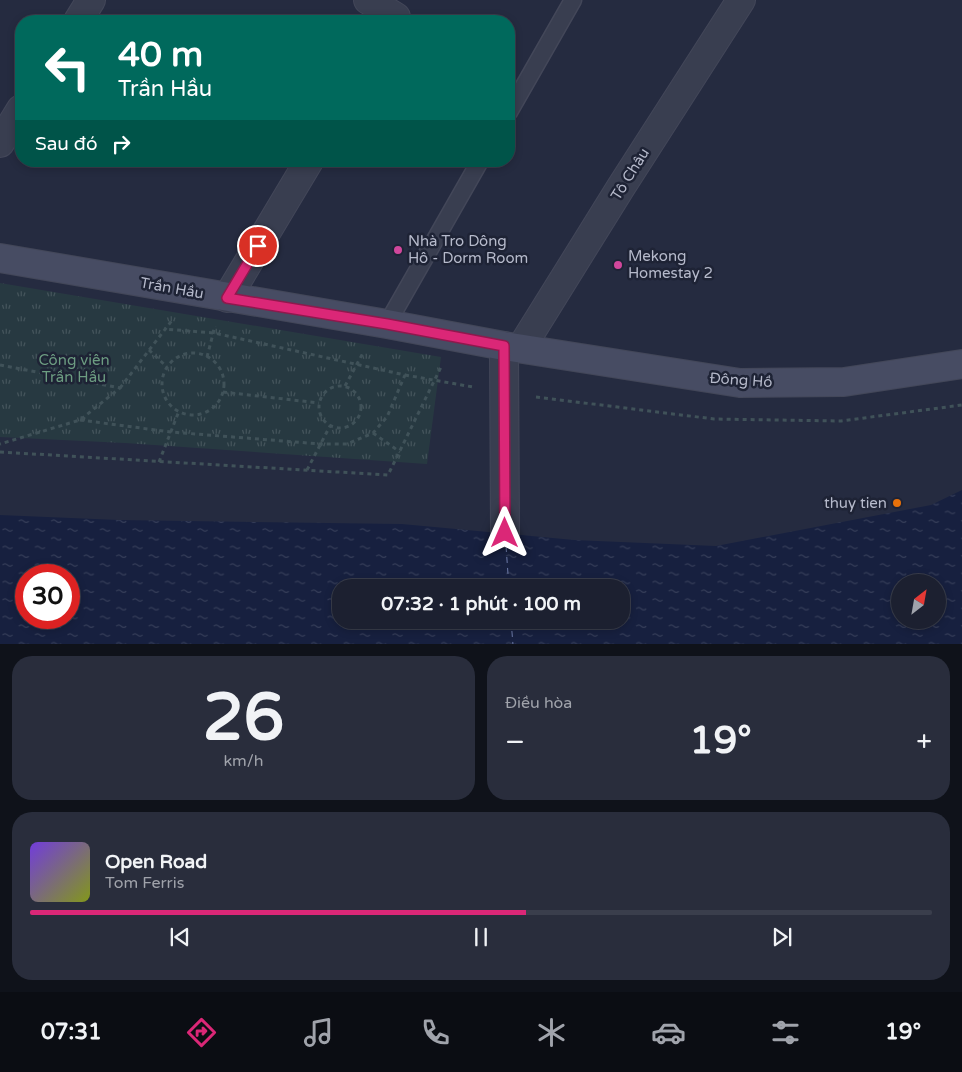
<!DOCTYPE html>
<html lang="vi">
<meta charset="utf-8">
<style>
:root{--surface:#1c2030;--page:#292d3c;--text:#f1f3f6;--muted:#a0a3ab;--line:#3a3e4c;--accent:#db2777}
body{margin:0;font-family:"Varela Round",sans-serif;background:var(--page);color:var(--text);height:100vh;display:flex;flex-direction:column;font-size:19px;white-space:nowrap}
*{box-sizing:border-box;margin:0}
p{font-size:16px;color:var(--muted)}
.icon{flex:none;width:28px;height:28px;fill:none;stroke:currentColor;stroke-width:2;stroke-linecap:round;stroke-linejoin:round}
.map{position:relative;height:644px;overflow:hidden}
.panel{display:flex;flex-direction:column;gap:12px;padding:12px;background:#0f121a;flex:1}
.panel>*{flex:none}
.hud{position:absolute;left:15px;top:15px;width:500px;height:152px;border-radius:20px;box-shadow:0 2px 8px #0003,0 0 0 1px var(--line);background:#00695c;color:#fff;overflow:hidden}
.needle{width:32px;rotate:31deg}
.controls{position:absolute;left:891px;top:574px;display:grid;gap:10px}
.controls a{display:grid;place-items:center;width:55px;height:55px;border-radius:50%;background:var(--surface);box-shadow:0 2px 8px #0003,0 0 0 1px var(--line);font-size:25px}
.speed{position:absolute;left:15px;top:564px;display:flex;gap:10px;font-size:25px;font-weight:700;text-align:center}
.speed>*{display:grid;place-content:center;width:65px;height:65px;border-radius:50%;background:var(--surface);box-shadow:0 2px 8px #0003,0 0 0 1px var(--line);line-height:1}
.speed .limit{border:8px solid #d22;background:#fff;color:#111}
.pin{position:absolute;display:grid;place-items:center;width:42px;height:42px;color:#fff;margin:-21px;border:2px solid #fff;border-radius:50%;box-shadow:0 1px 5px #0007}
.me{position:absolute;width:55px;margin:-28px;rotate:0deg;stroke-linejoin:round;filter:drop-shadow(0 0 4px #0008)}
.turn{display:flex;align-items:center;gap:18px;height:105px;padding:0 20px;font-size:22px}
.turn .icon{width:65px;height:65px;stroke-width:2.5}
.turn b{display:block;font-size:35px;line-height:42px}
.then{display:flex;align-items:center;height:48px;padding:0 20px;background:#0003;gap:10px;font-size:19px}
.big{font-size:38px;font-weight:700;line-height:1.1}
.panel .card{flex:1;display:flex;flex-direction:column;justify-content:center;gap:8px;min-width:0;padding:0 18px;border-radius:20px;background:var(--page)}
.panel .dial{align-items:center;gap:0}
.dial b{font-size:65px;line-height:1}
.song{display:flex;align-items:center;gap:15px}
.cover{width:60px;height:60px;border-radius:8px;background:linear-gradient(135deg,hsl(260 70% 55%),hsl(70 70% 35%))}
.played{height:5px;border-radius:2px;background:linear-gradient(90deg,var(--accent) 55%,var(--line) 55%)}
.keys{display:flex;justify-content:space-around;direction:ltr}
.heat{display:flex;justify-content:space-between;align-items:center;font-size:28px;direction:ltr}
.panel .tiles{flex:1;display:grid;gap:12px;grid-template-columns:1fr 1fr}
.card:last-child{grid-column:span 2}
.trip{position:absolute;left:332px;top:579px;width:298px;height:50px;border-radius:20px;background:var(--surface);box-shadow:0 2px 8px #0003,0 0 0 1px var(--line);font-weight:700;line-height:50px;text-align:center}
.tab-bar{display:flex;height:80px;justify-content:space-around;align-items:center;background:#0b0d13;color:var(--muted)}
.tab-bar .icon{width:35px;height:35px}
.tab-bar .current{color:var(--accent)}
.tab-bar b{font-size:22px;color:var(--text)}
.map>svg:first-child{display:block}
.park{fill:url(#park-tufts)}
.water{fill:url(#water-ripples);fill-rule:evenodd}
.lines{fill:none;stroke-linecap:round;stroke-linejoin:round}
.ferry{stroke:#6e7caa;stroke-width:1;stroke-dasharray:6 5;stroke-linecap:butt}
.lane-casing{stroke:#434759;stroke-width:19}
.street-casing{stroke:#434759;stroke-width:30}
.secondary-casing{stroke:#434759;stroke-width:30}
.path{stroke:#405259;stroke-width:3;stroke-dasharray:4 4;stroke-linecap:butt}
.lane{stroke:#393e50;stroke-width:16}
.street{stroke:#393e50;stroke-width:28}
.secondary{stroke:#474c63;stroke-width:28}
.route-casing{stroke:#8e194d;stroke-width:12}
.route{stroke:#db2777;stroke-width:9}
.hotel-dot{fill:#d1479c;stroke:#1e2335;stroke-width:2}
.food-dot{fill:#e8710a;stroke:#1e2335;stroke-width:2}
.labels{text-anchor:middle;stroke-width:5;stroke-linejoin:round;paint-order:stroke}
.street-label{font-size:15px;fill:#b6bacb;stroke:#1e2335}
.poi-label{font-size:15px;fill:#b6bacb;stroke:#1e2335;text-anchor:start}
.park-label{font-size:15px;fill:#6c9c81;stroke:#1e2335}
</style>
<div class="map">
<svg width="962" height="645" viewBox="0 0 962 645">
<defs>
<pattern id="park-tufts" width="24" height="20" patternUnits="userSpaceOnUse" patternTransform="scale(1.25)"><rect width="24" height="20" fill="#273941"/><path d="M3 7l-1-3M5 7V3M7 7l1-3M15 17l-1-3M17 17v-4M19 17l1-3" fill="none" stroke="#44545b"/></pattern>
<pattern id="water-ripples" width="26" height="14" patternUnits="userSpaceOnUse" patternTransform="scale(1.25)"><rect width="26" height="14" fill="#17203f"/><path d="M2 4q2-2 4 0t4 0M15 11q2-2 4 0t4 0" fill="none" stroke="#363e59"/></pattern>
</defs>
<rect width="100%" height="100%" fill="#252b40"/>
<polygon class="park" points="0,283 441,357 427,464 125,443 0,437"/>
<path class="water" d="M962,490V644L0,645V515L119,520L402,524L574,540L716,546L931,505ZM26,575H69V618H26ZM900,582H938V620H900ZM341,588H621V620H341Z"/>
<g class="lines">
<g class="ferry">
<polyline points="506,546 509,588"/>
<polyline points="511,620 513,645"/>
</g>
<g class="lane-casing">
<g id="lane">
<polyline points="509,112 573,0"/>
<polyline points="387,324 480,161"/>
</g>
</g>
<g class="street-casing">
<g id="street">
<polyline points="368,0 396,17"/>
<polyline points="78,21 91,0"/>
<polyline points="0,143 21,109"/>
<polyline points="227,298 309,161"/>
<polyline points="504,346 505,533"/>
<polyline points="521,348 621,187 741,0"/>
</g>
</g>
<g class="secondary-casing">
<polyline id="secondary" points="0,258 387,324 504,346 740,383 844,382 962,364"/>
</g>
<g class="path">
<polyline points="149,350 167,367"/>
<circle cx="193" cy="384" r="31"/>
<polyline points="207,357 215,326"/>
<polyline points="0,365 120,388 80,420 0,444"/>
<polyline points="405,375 473,387"/>
<circle cx="340" cy="407" r="21"/>
<polyline points="345,386 364,351"/>
<polyline points="120,388 173,319"/>
<polyline points="223,392 319,403"/>
<polyline points="536,397 714,419 841,421 962,405"/>
<polyline points="80,420 171,432 320,444 347,444 373,433 387,417 405,375 214,333 164,329"/>
<polyline points="373,433 400,452"/>
<polyline points="0,452 388,475 441,367"/>
<polyline points="159,462 179,411"/>
<polyline points="307,470 330,426"/>
</g>
<use href="#lane" class="lane"/>
<use href="#street" class="street"/>
<use href="#secondary" class="secondary"/>
</g>
<g class="lines">
<g class="route-casing">
<polyline id="route" points="258,246 227,298 387,324 504,346 505,533"/>
</g>
<use href="#route" class="route"/>
</g>
<g class="hotel-dot">
<circle cx="398" cy="250" r="5"/>
<circle cx="618" cy="265" r="5"/>
</g>
<circle class="food-dot" cx="897" cy="503" r="5"/>
<g class="labels">
<g class="street-label">
<text transform="translate(630 174) rotate(-58)" y="5">Tô Châu</text>
<text transform="translate(172 288) rotate(10)" y="5">Trần Hầu</text>
<text transform="translate(741 380) rotate(4)" y="5">Đông Hồ</text>
</g>
<g class="poi-label">
<text x="408" y="246">Nhà Tro Dông<tspan x="408" dy="17">Hô - Dorm Room</tspan></text>
<text x="628" y="261">Mekong<tspan x="628" dy="17">Homestay 2</tspan></text>
<text x="887" y="508" text-anchor="end">thuy tien</text>
</g>
<g class="park-label">
<text x="74" y="365">Công viên<tspan x="74" dy="17">Trần Hầu</tspan></text>
</g>
</g>
</svg>
<div class="controls">
<a><svg class="needle" viewBox="-14 -14 28 28"><path d="M0-13l5 13h-10z" fill="#e53935"/><path d="M0 13l5-13h-10z" fill="#a0a3ab"/></svg></a>
</div>
<div class="speed"><div class="limit">30</div></div>
<div class="pin" style="left:258px;top:246px;background:#d93025"><svg class="icon" aria-label="arrive" viewBox="0 0 24 24"><path d="M6 21V4h12l-3 4 3 4H6"/></svg></div>
<svg class="me" style="left:505px;top:533px" viewBox="-20 -20 40 40"><path d="M0-17L14 15 0 8-14 15z" fill="#db2777" stroke="#fff" stroke-width="4"/></svg>
<div class="trip">07:32 · 1 phút · 100 m</div>
<div class="hud">
<div class="turn"><svg class="icon" aria-label="left" viewBox="0 0 24 24"><path d="M17 20v-9H6M10 6l-5 5 5 5"/></svg><div><b>40 m</b>Trần Hầu</div></div>
<div class="then">Sau đó<svg class="icon" aria-label="right" viewBox="0 0 24 24"><path d="M7 20v-9h11M14 6l5 5-5 5"/></svg></div>
</div>
</div>
<section class="panel">
<div class="tiles">
<div class="card dial"><b>26</b><p>km/h</p></div>
<div class="card"><p>Điều hòa</p>
<div class="heat"><a>−</a><b class="big">19°</b><a>+</a></div>
</div>
<div class="card">
<div class="song"><i class="cover"></i><div><b>Open Road</b><p>Tom Ferris</p></div></div>
<div class="played"></div>
<div class="keys"><svg class="icon" aria-label="previous" viewBox="0 0 24 24"><path d="M18 5L8 12l10 7zM5 5v14"/></svg><svg class="icon" aria-label="pause" viewBox="0 0 24 24"><path d="M8 5v14M16 5v14"/></svg><svg class="icon" aria-label="next" viewBox="0 0 24 24"><path d="M6 5l10 7-10 7zM19 5v14"/></svg></div>
</div>
</div>
</section>
<nav class="tab-bar">
<b>07:31</b>
<svg class="icon current" aria-label="directions" viewBox="0 0 24 24"><path d="M12 3l9 9-9 9-9-9zM9 14v-3h6M13 9l2 2-2 2"/></svg>
<svg class="icon" aria-label="music" viewBox="0 0 24 24"><path d="M9 18V5l10-2v13"/><circle cx="6" cy="18" r="3"/><circle cx="16" cy="16" r="3"/></svg>
<svg class="icon" aria-label="phone" viewBox="0 0 24 24"><path d="M5 4h4l2 5-3 2q2 4 5 5l2-3 5 2v4C11 20 4 13 5 4z"/></svg>
<svg class="icon" aria-label="climate" viewBox="0 0 24 24"><path d="M12 3v18M4 7l16 10M4 17L20 7"/></svg>
<svg class="icon" aria-label="car" viewBox="0 0 24 24"><path d="M5 17H2v-5l4-1 3-4h7l3 4 3 1v5h-3M9 17h6M6 11h13"/><circle cx="7" cy="17" r="2"/><circle cx="17" cy="17" r="2"/></svg>
<svg class="icon" aria-label="filters" viewBox="0 0 24 24"><path d="M4 7h16M4 17h16"/><circle cx="9" cy="7" r="2"/><circle cx="15" cy="17" r="2"/></svg>
<b>19°</b>
</nav>
